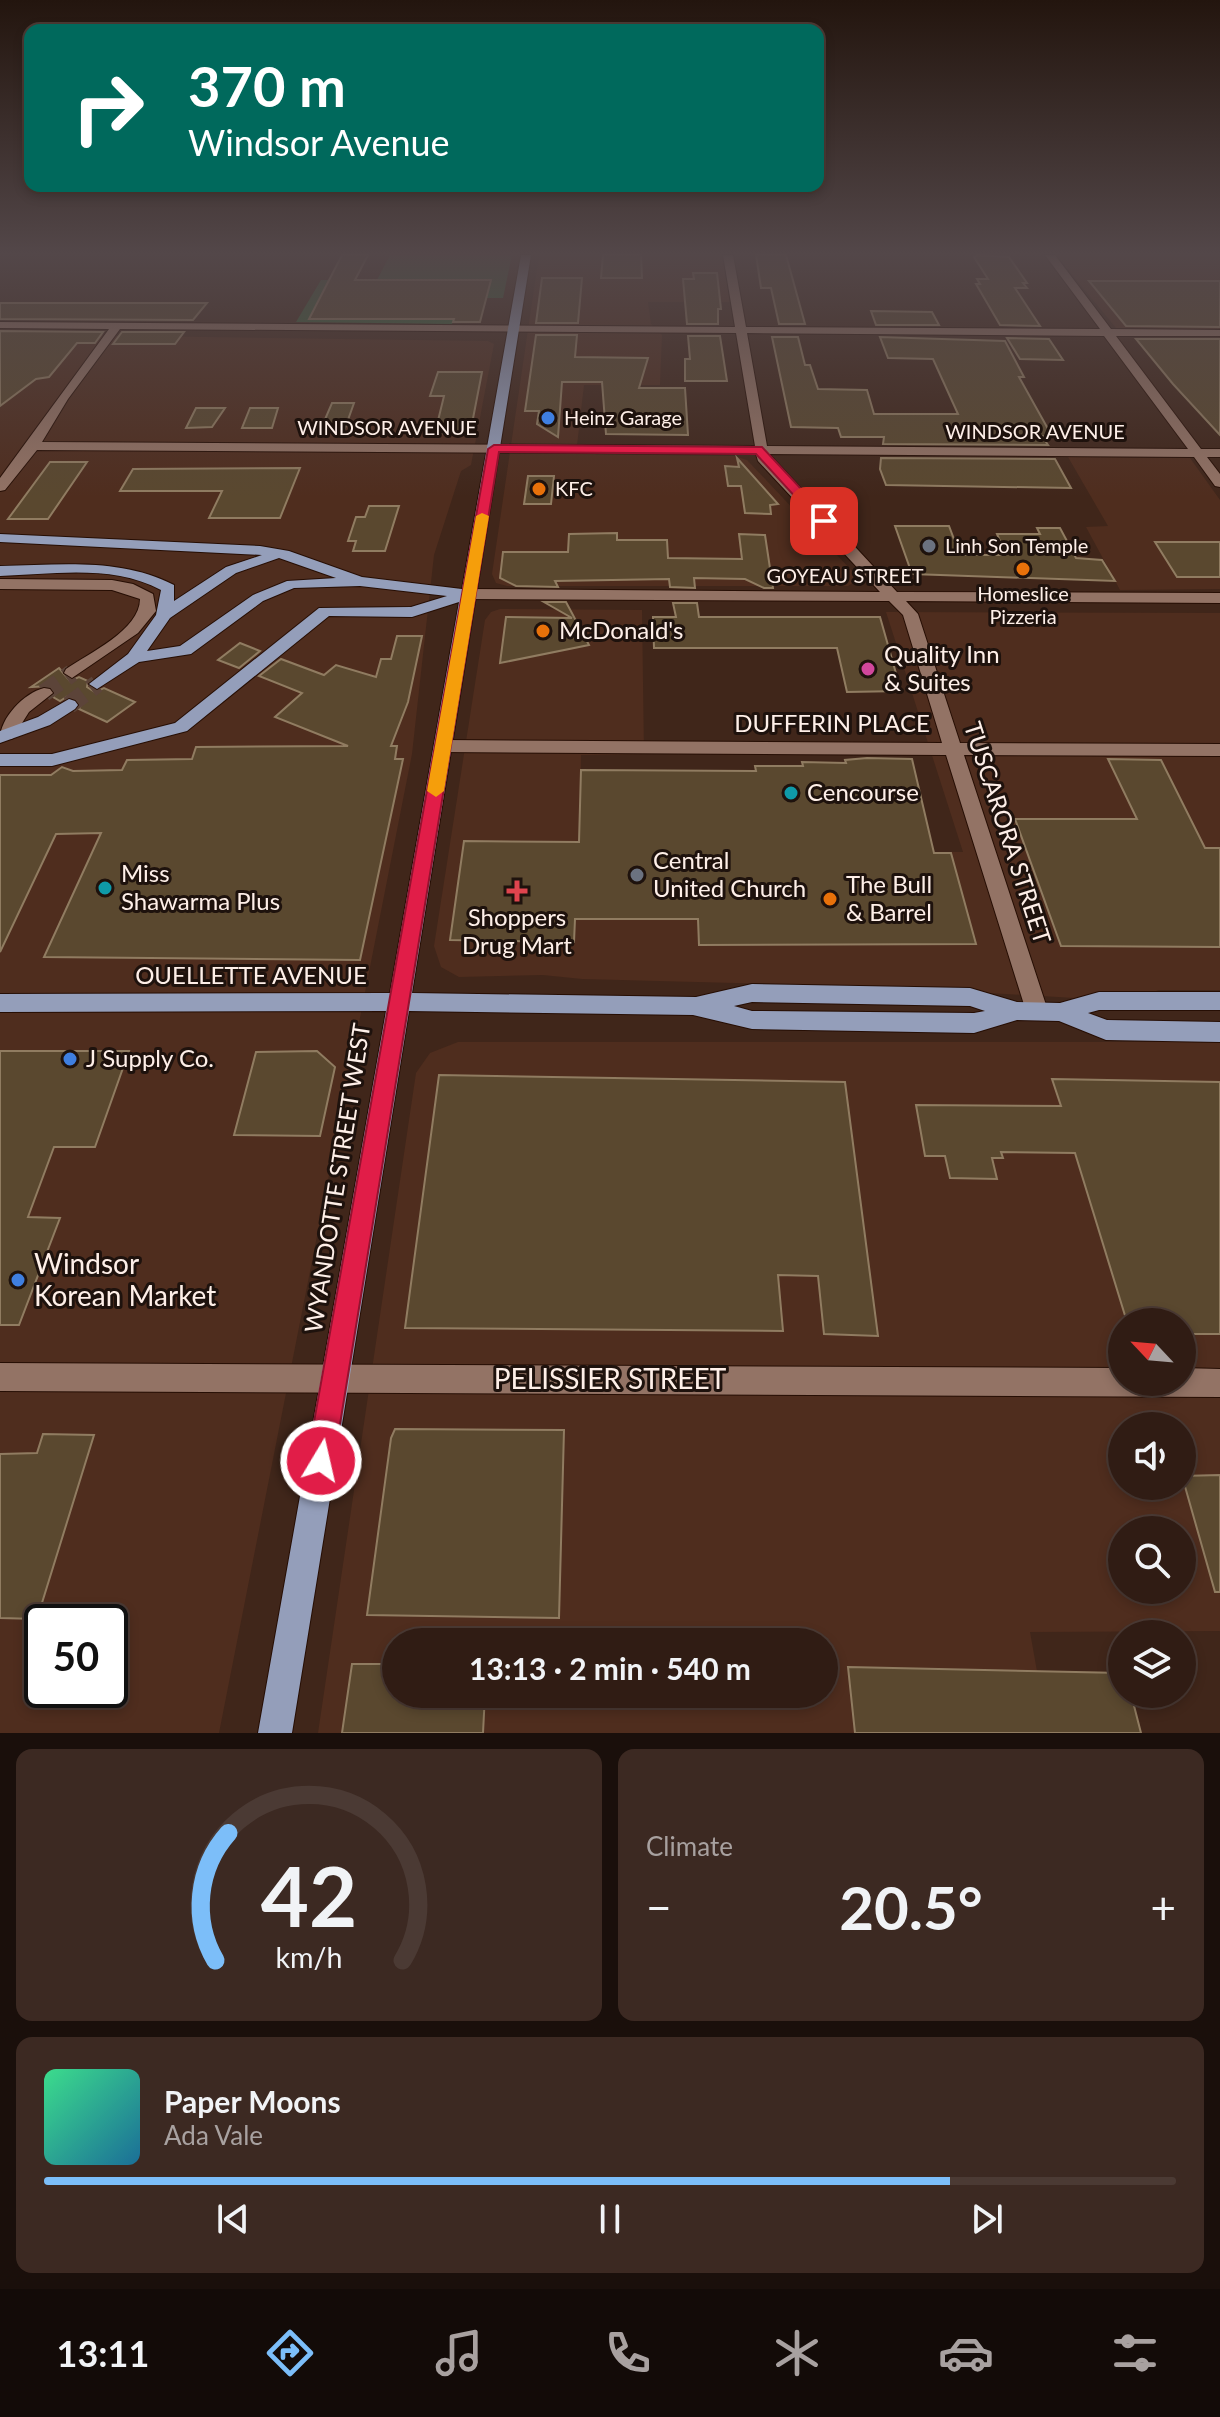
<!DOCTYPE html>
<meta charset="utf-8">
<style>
:root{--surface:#301c14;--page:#3c2922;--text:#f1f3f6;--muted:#a8a1a0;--line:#4b3a34;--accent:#7cbef9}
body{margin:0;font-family:Lato,sans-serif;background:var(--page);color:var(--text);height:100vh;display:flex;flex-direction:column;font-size:30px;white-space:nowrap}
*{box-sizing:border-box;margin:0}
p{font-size:26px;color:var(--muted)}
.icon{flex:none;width:44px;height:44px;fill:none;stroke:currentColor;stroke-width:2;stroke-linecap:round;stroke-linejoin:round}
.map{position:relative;height:1733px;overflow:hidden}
.panel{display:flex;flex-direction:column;gap:16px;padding:16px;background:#1a0f0b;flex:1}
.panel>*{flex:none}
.hud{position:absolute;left:24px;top:24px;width:800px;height:168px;border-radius:16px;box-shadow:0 4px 12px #0003,0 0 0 2px var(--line);background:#00695c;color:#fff;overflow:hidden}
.needle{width:52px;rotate:296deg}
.controls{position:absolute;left:1108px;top:1308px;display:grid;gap:16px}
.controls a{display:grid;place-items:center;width:88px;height:88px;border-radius:50%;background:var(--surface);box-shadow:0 4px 12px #0003,0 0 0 2px var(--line);font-size:40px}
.speed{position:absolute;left:24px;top:1604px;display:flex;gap:16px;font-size:40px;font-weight:700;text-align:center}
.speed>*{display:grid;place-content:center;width:104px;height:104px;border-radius:50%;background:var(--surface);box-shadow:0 4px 12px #0003,0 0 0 2px var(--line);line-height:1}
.speed .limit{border:4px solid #111;border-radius:12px;background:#fff;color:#111}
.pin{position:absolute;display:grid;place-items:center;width:68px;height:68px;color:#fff;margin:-34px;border-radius:16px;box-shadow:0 4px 12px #0006}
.me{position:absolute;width:88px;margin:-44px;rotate:9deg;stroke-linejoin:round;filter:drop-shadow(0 0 6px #0008)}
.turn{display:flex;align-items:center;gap:28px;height:168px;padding:0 32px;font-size:36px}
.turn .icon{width:104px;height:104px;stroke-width:2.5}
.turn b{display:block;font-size:56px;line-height:68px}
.big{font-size:60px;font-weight:700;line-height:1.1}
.panel .tile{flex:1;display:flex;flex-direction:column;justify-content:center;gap:12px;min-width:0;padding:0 28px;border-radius:16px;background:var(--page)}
.panel .dial{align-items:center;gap:0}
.dial svg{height:208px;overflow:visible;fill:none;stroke:var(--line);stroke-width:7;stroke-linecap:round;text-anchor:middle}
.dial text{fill:var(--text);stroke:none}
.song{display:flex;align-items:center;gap:24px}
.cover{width:96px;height:96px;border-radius:12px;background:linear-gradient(135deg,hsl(150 70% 55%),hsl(200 70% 35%))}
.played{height:8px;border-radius:4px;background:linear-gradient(90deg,var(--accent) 80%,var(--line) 80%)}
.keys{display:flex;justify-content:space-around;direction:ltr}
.heat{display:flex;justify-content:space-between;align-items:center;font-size:44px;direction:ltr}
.panel .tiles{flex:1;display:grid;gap:16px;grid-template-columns:1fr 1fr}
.tile:last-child{grid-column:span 2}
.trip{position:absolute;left:382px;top:1628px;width:456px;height:80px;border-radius:40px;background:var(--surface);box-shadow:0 4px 12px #0003,0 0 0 2px var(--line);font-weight:700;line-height:80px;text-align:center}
.tabs{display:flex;height:128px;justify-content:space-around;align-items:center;background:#130b08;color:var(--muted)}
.tabs .icon{width:56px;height:56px}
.tabs .on{color:var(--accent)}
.tabs b{font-size:36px;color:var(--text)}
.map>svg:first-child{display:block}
.built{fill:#4f2d1e;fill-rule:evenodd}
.green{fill:#346039}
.building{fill:#5a482f;stroke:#907c61;stroke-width:2}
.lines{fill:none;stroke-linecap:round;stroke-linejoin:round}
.minor-tunnel{stroke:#5c4439;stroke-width:18;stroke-dasharray:18 9;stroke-linecap:butt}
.major-tunnel{stroke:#5c4439;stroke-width:18;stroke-dasharray:18 9;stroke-linecap:butt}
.minor-casing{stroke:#260e04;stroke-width:2}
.major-casing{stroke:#260e04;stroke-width:2}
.minor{fill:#937365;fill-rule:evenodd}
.major{fill:#949eba;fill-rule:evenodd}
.route{fill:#e11d48;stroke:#92132f;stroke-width:2}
.slow{fill:#f59e0b}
.shop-dot{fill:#3f7fe0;stroke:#1e120d;stroke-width:3}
.food-dot{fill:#e8710a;stroke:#1e120d;stroke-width:3}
.worship-dot{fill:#6b7280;stroke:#1e120d;stroke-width:3}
.hotel-dot{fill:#d1479c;stroke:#1e120d;stroke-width:3}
.culture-dot{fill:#0f9aa8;stroke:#1e120d;stroke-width:3}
.health-dot{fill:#e0444e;stroke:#1e120d;stroke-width:3}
.labels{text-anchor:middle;stroke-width:6;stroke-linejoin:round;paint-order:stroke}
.far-poi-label{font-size:20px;fill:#feefe8;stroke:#1e120d;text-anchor:start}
.far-street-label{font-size:20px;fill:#feefe8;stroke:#1e120d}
.poi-label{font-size:24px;fill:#feefe8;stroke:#1e120d;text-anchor:start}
.street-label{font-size:24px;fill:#feefe8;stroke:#1e120d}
.near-poi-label{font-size:28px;fill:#feefe8;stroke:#1e120d;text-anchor:start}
.near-street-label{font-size:28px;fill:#feefe8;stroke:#1e120d}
</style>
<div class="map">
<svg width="1220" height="1733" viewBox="0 0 1220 1733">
<rect width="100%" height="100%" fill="#40261a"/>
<g class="built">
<polygon points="539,255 722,255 730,302 648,302 651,324 662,335 660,385 584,385 576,454 734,456 747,460 853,572 854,582 848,586 507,586 496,583 492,574"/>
<polygon points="1056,255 1220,255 1220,329 1116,328"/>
<path d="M0,334L488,341L494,344L471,465L461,471L434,555L412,754L219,1733H0ZM42,1622H110V1690H42Z"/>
<polygon points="1068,457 1190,458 1220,500 1220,589 1120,590 1086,527 1108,526"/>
<polygon points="500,609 642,610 644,754 581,755 580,842 912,852 963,852 886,612 1220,613 1220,990 1159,990 1134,998 1108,1000 888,987 582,979 543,975 459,977 441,967 434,946 485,620 491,612"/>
<path d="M458,1042H1220V1631L1030,1632L1048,1733H318L416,1073L430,1053ZM1122,1322H1182V1382H1122ZM1122,1426H1182V1486H1122ZM1122,1530H1182V1590H1122ZM396,1642H824V1694H396Z"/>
</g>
<polygon class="green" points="390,255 512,255 503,298 460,298 452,324 296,322 321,280 377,280"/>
<g class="building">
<polygon points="342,255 368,255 355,280 491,280 480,322 453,322 454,319 309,319"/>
<polygon points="603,255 641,255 642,278 601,278"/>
<polygon points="756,255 786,255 805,324 779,324 771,288 761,288"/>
<polygon points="977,255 1009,257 1027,283 1023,283 1027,288 1015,288 1040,326 1000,325 976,284 980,284 977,279 988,279 974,257"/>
<polygon points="693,273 717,273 721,309 718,309 718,324 687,324 683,279 694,279"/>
<polygon points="542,278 582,278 578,323 536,323"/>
<polygon points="1089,281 1220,281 1220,327 1126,326"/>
<polygon points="0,303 207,303 193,320 0,319"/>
<polygon points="871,311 932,312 939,325 876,325"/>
<polygon points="0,331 103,332 95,343 77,343 49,377 36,379 0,406"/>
<polygon points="122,332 184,332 175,344 113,344"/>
<polygon points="536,335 577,335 575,357 648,358 639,388 685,388 688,435 606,434 602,382 562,382 558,437 537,424 539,411 525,411"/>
<polygon points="688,336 720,336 727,381 685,381 685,359 690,359"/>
<polygon points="772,337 798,337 805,365 810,365 818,389 867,390 874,414 958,414 933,359 888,358 880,337 1005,341 1024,377 1019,377 1052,436 1042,436 1048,445 883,444 884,437 841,437 838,428 791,427"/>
<polygon points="1007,338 1049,339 1063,360 1020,359"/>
<polygon points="1136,339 1220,339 1220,435 1173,384"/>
<polygon points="438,372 482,372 470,434 435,433 444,396 430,396"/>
<polygon points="332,403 354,403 344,431 320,431"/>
<polygon points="196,408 225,408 212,427 186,428"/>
<polygon points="250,408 278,408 272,428 242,428"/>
<polygon points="737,458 778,504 770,505 771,514 745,513 741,486 728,486 725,466 739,467"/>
<polygon points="881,458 1055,459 1071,488 886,485 880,469"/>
<polygon points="50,462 87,462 48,519 8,519"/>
<polygon points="300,468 280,518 209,518 222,491 120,491 133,469"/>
<polygon points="528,476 554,476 551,504 524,504"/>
<polygon points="369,506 399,506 385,551 353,551 356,541 348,541 356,517 365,517"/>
<polygon points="895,526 949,526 960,555 1006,555 997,534 1040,534 1037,528 1060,528 1076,558 1102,560 1115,581 912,574"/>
<polygon points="617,533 617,540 667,540 668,558 742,559 739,534 765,535 773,588 764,588 745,579 694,578 695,588 670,587 669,579 555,581 558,587 516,586 500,578 503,552 568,552 569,534"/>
<polygon points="1155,542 1220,542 1220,577 1177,577"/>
<polygon points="544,602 566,602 589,645 500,663 506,617 572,618"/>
<polygon points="673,603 697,603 699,617 880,617 901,691 847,692 837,648 654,648 653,617 676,617"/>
<polygon points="397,636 422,636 408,702 391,746 397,746 395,759 403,759 360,960 44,957 101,833 56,834 0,952 0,775 51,775 62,767 73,771 122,770 127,760 192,759 196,747 348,746 275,717 302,693 259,676 281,659 324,675 336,665 376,677 381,659 391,659"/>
<polygon points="240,643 260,651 239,668 218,660"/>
<polygon points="59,668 70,681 79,677 88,681 87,687 95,692 104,688 135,702 107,722 79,709 81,705 76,698 68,696 60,701 53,697 56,693 50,686 31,687"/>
<polygon points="867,758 912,759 934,853 951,853 976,944 699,945 698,919 575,919 574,942 450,940 464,841 579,842 581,770 756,771 755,766 803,766 802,762 846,763 845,760"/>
<polygon points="1108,759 1161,760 1205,848 1220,848 1220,947 1061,946 1015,819 1137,819"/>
<polygon points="0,1051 129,1051 95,1147 54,1147 28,1217 60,1218 19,1325 0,1325"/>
<polygon points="317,1051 335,1067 320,1136 234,1135 256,1052"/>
<polygon points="439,1075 845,1082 878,1336 824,1334 818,1276 778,1275 783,1331 405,1328"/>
<polygon points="1052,1079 1220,1082 1220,1334 1182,1334 1182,1322 1127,1322 1075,1153 1001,1152 1003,1158 992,1158 997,1179 950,1178 945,1156 925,1156 916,1105 1061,1106"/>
<polygon points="395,1429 564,1430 559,1618 367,1615 391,1438"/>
<polygon points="43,1434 94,1435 37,1619 0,1618 0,1454 37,1453"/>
<polygon points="1220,1475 1220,1592 1215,1592 1182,1476"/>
<polygon points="352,1664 396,1664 396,1694 485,1694 483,1733 342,1733"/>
<polygon points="848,1667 1122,1673 1122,1694 1131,1694 1141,1733 855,1733"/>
</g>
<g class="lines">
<polyline class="minor-tunnel" points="44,693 72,673"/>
<polyline class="major-tunnel" points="69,705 97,684"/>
<g class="minor-casing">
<g id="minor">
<path d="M723,255H733L746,327L1100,329L1045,255H1055L1111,329L1220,330V336H1116L1201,449H1220V457H1207L1220,474V487L1215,486L1194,457L769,454L897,592L1220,593V603L906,601L918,614L960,743L1220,744V756L964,755L1048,1011L1045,1018L1037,1020L1029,1018L1026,1011L946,755L444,752L435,746L444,740L942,743L903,615L889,601L469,599L461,594L469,589L880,592L758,461L756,454L37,450L5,490L0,491V478L109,329L0,328V322L735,327ZM120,329L736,333L755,446L42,442L68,399ZM747,333L1104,336L1188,449L767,446Z"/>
<path d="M0,579L112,580L133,584L153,594L156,611L138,633L72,678L64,673L66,669C89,653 140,630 140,599L112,590L0,589Z"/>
<path d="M44,688L50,689L53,693L29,712L12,739H0C0,718 24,693 44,688Z"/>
<polygon points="0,1363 1122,1368 1122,1382 1182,1382 1182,1368 1220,1369 1220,1397 0,1391"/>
</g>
</g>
<g class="major-casing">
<g id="major">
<path d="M521,255H531L412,993L696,997L752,984L970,988L1017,1002L1060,1003L1099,992H1220V1010H1099L1088,1013L1107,1020L1220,1022V1042L1106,1040L1059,1021L1017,1020L974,1033L752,1029L693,1015L409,1011L292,1733H258L386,1011L0,1012V994L390,993L459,602L412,617L329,616L187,731L52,766H0V754H52L175,723L319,608L411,607L447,596L360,586L294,588L263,601L191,654L139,662L97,689L89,684L128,654L156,615L161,590C113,564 53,574 0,576V566C59,565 120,557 174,585V601L226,567L262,555L0,542V534L260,546L289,551L362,577L462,589ZM279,558L336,578L287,581L253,595L180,646L147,651L170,618L236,573ZM752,1002L970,1006L985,1011L974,1013L752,1011L734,1006Z"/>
<polygon points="69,699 75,701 78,705 75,709 50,725 0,743 0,731 38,717"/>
</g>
</g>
<use href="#minor" class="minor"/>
<use href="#major" class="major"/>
</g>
<linearGradient id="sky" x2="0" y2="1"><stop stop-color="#23150e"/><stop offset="0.51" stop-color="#534749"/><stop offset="1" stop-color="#534749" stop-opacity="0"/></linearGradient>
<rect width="1220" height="497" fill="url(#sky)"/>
<polygon class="route" points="494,445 762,447 831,521 820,524 756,454 499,452 334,1461 330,1471 321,1475 311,1471 307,1461 488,449"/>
<polygon class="slow" points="482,513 489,516 444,791 436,797 427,791 476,516"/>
<g class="shop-dot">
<circle cx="548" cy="418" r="8"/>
<circle cx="70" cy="1059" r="8"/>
<circle cx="18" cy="1280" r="8"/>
</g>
<g class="food-dot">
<circle cx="539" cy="489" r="8"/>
<circle cx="1023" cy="569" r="8"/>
<circle cx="543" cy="631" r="8"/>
<circle cx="830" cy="899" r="8"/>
</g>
<g class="worship-dot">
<circle cx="929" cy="546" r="8"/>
<circle cx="637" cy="875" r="8"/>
</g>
<circle class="hotel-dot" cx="868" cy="669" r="8"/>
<g class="culture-dot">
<circle cx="791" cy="793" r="8"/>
<circle cx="105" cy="888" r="8"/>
</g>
<path class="health-dot" d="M513 879h8v8h8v8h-8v8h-8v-8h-8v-8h8z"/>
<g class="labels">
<g class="far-poi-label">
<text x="564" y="425">Heinz Garage</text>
<text x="555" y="496">KFC</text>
<text x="945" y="553">Linh Son Temple</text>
<text x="1023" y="601" text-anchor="middle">Homeslice<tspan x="1023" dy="23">Pizzeria</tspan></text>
</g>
<g class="far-street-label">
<text x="387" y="435">WINDSOR AVENUE</text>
<text x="1035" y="439">WINDSOR AVENUE</text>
<text x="845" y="583">GOYEAU STREET</text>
</g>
<g class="poi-label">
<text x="559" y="639">McDonald's</text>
<text x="884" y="663">Quality Inn<tspan x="884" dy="28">&amp; Suites</tspan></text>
<text x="807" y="801">Cencourse</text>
<text x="653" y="869">Central<tspan x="653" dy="28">United Church</tspan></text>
<text x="121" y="882">Miss<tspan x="121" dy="28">Shawarma Plus</tspan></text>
<text x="846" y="893">The Bull<tspan x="846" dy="28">&amp; Barrel</tspan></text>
<text x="517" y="926" text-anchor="middle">Shoppers<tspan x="517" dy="28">Drug Mart</tspan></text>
<text x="86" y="1067">J Supply Co.</text>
</g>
<g class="street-label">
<text x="832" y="732">DUFFERIN PLACE</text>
<text transform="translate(1007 833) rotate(72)" y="8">TUSCARORA STREET</text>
<text x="251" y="984">OUELLETTE AVENUE</text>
<text transform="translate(338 1178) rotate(-81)" y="8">WYANDOTTE STREET WEST</text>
</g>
<g class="near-poi-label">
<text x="34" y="1274">Windsor<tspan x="34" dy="32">Korean Market</tspan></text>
</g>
<g class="near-street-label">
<text x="610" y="1389">PELISSIER STREET</text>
</g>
</g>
</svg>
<div class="controls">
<a><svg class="needle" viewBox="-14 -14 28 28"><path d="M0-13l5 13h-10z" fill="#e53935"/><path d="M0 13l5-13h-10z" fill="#a8a1a0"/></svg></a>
<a><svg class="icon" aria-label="sound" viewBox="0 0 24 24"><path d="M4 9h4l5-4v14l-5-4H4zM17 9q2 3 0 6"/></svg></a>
<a><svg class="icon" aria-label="search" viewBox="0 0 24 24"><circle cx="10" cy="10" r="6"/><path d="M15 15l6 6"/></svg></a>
<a><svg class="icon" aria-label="layers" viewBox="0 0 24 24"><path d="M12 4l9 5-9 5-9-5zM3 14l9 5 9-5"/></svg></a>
</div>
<div class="speed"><div class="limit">50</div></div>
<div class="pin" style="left:824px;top:521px;background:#d93025"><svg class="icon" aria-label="arrive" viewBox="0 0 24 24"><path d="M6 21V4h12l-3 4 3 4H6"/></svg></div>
<svg class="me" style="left:321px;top:1461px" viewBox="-20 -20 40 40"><circle r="17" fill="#e11d48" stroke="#fff" stroke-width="3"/><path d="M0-11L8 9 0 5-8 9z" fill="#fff"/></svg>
<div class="trip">13:13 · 2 min · 540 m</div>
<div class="hud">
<div class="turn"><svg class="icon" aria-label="right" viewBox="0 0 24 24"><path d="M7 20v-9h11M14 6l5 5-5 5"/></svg><div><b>370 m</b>Windsor Avenue</div></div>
</div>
</div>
<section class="panel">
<div class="tiles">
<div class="tile dial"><svg viewBox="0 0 100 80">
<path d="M14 69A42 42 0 1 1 86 69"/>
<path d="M14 69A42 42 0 0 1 19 20" stroke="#7cbef9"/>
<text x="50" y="56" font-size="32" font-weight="700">42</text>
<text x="50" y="72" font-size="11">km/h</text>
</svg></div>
<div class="tile"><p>Climate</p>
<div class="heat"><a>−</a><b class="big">20.5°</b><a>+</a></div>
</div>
<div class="tile">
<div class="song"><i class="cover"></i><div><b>Paper Moons</b><p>Ada Vale</p></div></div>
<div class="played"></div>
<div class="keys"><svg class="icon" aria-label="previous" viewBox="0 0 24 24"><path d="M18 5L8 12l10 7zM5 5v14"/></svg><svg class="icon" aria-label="pause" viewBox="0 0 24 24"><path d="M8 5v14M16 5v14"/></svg><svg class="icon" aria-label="next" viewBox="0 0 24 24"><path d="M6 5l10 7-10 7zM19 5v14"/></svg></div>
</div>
</div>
</section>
<nav class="tabs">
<b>13:11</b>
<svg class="icon on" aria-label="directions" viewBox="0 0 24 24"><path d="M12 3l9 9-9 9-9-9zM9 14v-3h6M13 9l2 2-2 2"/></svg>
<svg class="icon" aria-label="music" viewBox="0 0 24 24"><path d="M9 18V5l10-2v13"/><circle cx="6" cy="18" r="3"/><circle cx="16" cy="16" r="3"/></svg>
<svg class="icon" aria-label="phone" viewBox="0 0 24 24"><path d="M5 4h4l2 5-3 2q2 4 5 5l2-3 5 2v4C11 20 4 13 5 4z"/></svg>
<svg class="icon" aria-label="climate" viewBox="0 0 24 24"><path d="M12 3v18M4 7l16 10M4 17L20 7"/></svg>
<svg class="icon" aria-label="car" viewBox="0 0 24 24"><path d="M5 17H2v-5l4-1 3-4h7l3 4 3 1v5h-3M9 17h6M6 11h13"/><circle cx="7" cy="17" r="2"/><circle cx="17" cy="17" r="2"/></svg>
<svg class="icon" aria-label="filters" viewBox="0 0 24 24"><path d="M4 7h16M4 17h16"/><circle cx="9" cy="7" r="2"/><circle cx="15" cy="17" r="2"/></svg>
</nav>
